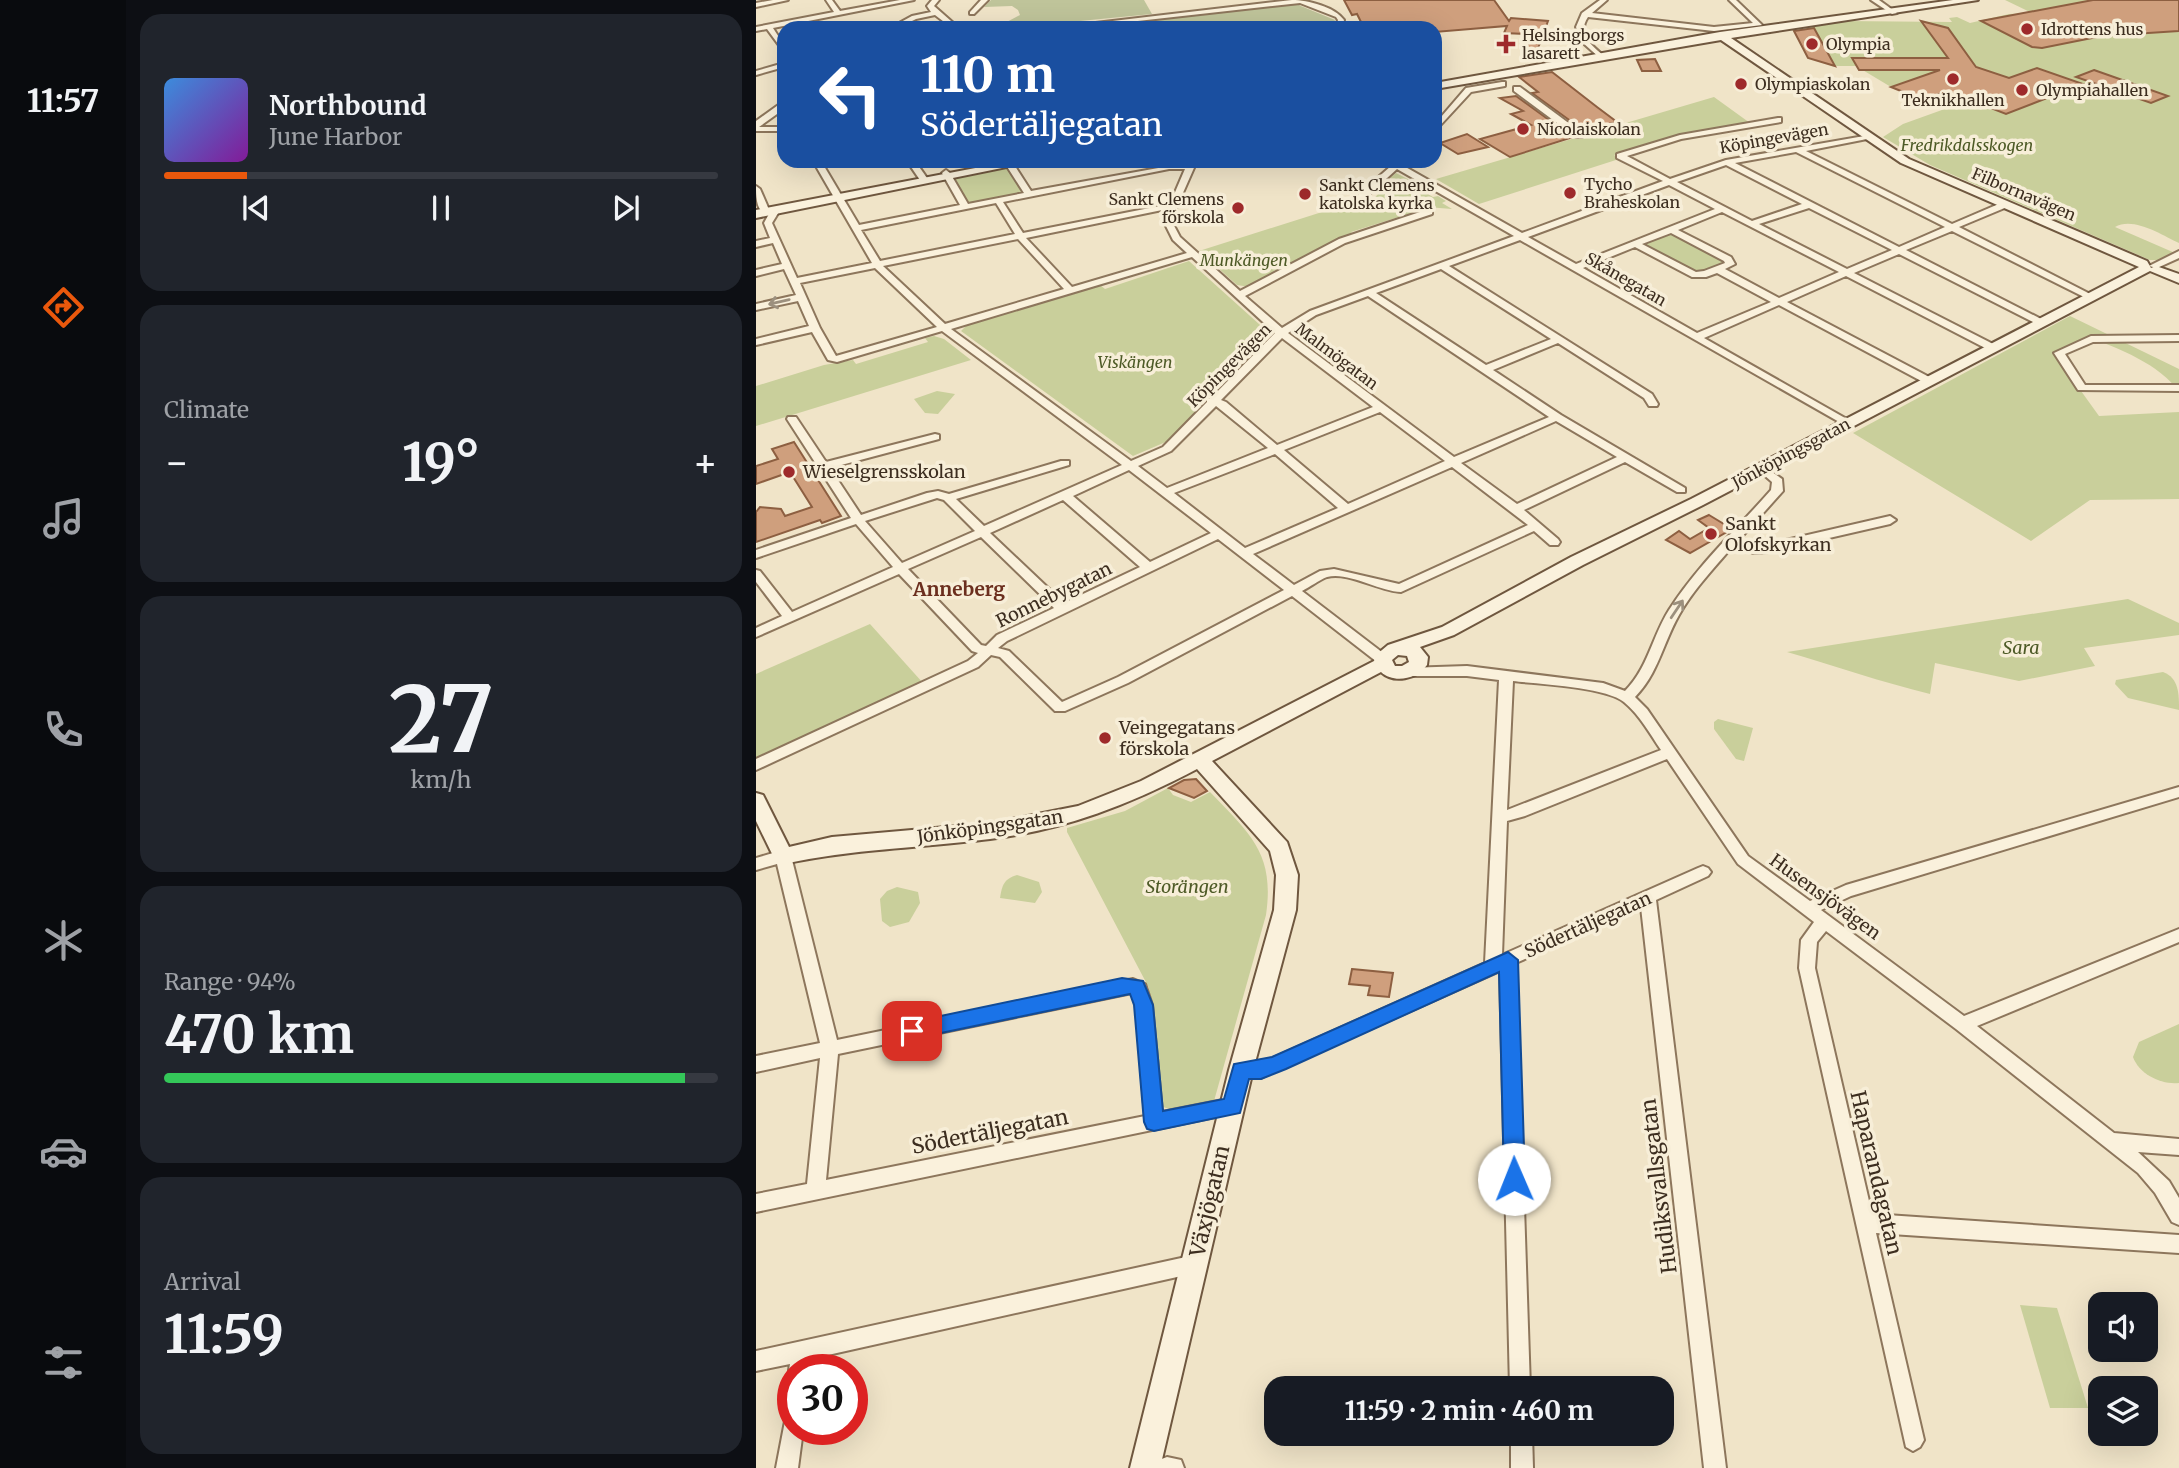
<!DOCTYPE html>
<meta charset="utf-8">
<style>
:root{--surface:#171b24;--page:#20242c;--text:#f1f3f6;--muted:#9ea1a6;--line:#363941;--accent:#ea580c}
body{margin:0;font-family:Merriweather,serif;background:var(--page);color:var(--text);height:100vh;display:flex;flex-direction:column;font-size:26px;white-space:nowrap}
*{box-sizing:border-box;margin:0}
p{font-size:23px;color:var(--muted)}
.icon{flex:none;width:38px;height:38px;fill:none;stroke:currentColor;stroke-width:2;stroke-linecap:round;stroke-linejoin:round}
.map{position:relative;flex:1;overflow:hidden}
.panel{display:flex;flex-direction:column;gap:14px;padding:14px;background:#0d0f14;width:630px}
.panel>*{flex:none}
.hud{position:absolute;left:21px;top:21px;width:665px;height:147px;border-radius:21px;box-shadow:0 7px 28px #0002;background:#1a4fa0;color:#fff;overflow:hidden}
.fabs{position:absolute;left:1332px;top:1292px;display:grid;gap:14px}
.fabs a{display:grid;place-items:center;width:70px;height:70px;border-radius:14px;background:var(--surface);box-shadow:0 7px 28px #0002;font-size:35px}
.speed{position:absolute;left:21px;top:1354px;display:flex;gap:14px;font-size:35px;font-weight:700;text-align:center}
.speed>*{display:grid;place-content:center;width:91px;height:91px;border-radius:50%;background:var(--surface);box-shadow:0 7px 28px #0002;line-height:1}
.speed .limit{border:10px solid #d22;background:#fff;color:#111}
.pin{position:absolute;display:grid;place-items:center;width:60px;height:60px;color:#fff;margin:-30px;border-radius:14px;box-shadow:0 4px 10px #0006}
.me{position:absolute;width:77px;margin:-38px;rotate:359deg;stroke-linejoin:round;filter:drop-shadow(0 0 5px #0008)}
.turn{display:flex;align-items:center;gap:24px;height:147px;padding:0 28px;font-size:32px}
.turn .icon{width:91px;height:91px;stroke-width:2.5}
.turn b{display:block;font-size:49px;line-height:60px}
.big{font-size:52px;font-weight:700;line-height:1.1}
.panel .card{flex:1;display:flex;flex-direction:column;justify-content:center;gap:10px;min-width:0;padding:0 24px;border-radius:21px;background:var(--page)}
.panel .dial{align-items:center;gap:0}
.dial b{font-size:91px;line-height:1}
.song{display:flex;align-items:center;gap:21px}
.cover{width:84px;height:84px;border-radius:10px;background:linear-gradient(135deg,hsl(210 70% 55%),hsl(290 70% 35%))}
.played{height:7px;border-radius:4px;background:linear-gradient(90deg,var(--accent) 15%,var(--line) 15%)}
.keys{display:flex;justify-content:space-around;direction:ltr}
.heat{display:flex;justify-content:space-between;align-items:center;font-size:38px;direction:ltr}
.charge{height:10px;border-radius:5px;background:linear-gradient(90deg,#34c759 94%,var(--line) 0)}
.trip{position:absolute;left:508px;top:1376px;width:410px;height:70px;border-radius:21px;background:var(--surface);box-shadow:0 7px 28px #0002;font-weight:700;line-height:70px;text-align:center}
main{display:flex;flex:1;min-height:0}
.dock{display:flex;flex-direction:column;width:126px;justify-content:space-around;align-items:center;background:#090b0e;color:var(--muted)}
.dock .icon{width:49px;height:49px}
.dock .active{color:var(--accent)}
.dock b{font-size:32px;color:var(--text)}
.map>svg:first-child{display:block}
.green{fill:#c9cf9b}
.cemetery{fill:#bfc49a}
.building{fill:#cf9f7d;stroke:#8d5f41;stroke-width:2}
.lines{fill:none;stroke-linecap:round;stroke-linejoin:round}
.street-casing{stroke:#8d765c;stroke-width:4}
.secondary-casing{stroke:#6f573f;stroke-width:4}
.street{fill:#faf1dc;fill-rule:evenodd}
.secondary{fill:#faf1dc;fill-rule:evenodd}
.oneway{stroke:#9c907e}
.route{fill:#1a73e8;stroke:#114b97;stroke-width:2}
.poi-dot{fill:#9e2a2b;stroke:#f7eed8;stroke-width:2.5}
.labels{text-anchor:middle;stroke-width:7;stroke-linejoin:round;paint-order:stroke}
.far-poi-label{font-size:16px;fill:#3d2e20;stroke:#f7eed8;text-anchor:start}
.far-street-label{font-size:16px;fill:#3d2e20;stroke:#f7eed8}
.far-park-label{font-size:16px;font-style:italic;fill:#4d5a26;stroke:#f7eed8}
.poi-label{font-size:18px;fill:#3d2e20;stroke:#f7eed8;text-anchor:start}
.street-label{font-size:18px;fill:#3d2e20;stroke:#f7eed8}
.park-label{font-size:18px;font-style:italic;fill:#4d5a26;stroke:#f7eed8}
.neighbourhood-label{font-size:19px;font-weight:bold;fill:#6b2e1e;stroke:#f7eed8}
.near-street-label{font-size:21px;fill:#3d2e20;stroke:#f7eed8}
</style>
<main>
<nav class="dock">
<b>11:57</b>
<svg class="icon active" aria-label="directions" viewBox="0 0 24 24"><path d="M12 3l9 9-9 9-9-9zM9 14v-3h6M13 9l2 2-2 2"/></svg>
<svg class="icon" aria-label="music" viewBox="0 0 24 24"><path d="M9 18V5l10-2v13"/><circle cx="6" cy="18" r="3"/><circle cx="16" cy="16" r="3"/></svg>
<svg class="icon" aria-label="phone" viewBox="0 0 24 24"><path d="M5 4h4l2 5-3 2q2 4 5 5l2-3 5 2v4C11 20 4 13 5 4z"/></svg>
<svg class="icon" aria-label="climate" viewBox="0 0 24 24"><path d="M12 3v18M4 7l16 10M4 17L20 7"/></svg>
<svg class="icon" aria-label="car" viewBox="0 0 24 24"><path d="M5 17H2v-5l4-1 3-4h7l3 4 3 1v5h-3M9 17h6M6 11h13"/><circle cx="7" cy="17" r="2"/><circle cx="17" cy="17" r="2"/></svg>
<svg class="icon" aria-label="filters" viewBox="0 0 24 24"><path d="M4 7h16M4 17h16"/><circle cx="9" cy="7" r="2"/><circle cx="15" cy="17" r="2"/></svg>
</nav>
<section class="panel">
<div class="card">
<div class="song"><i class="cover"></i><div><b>Northbound</b><p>June Harbor</p></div></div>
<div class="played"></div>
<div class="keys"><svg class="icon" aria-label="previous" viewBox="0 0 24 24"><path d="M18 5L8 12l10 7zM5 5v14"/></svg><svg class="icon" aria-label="pause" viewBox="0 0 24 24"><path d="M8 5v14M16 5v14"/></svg><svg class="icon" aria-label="next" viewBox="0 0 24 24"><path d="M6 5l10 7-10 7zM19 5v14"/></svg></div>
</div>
<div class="card"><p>Climate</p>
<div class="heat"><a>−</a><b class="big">19°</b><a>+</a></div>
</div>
<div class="card dial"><b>27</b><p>km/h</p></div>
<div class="card"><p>Range · 94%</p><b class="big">470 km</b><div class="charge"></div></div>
<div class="card"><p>Arrival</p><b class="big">11:59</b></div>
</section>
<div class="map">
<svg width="1423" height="1468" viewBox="0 0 1423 1468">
<rect width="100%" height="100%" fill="#f0e4c8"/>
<g class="green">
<path d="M1249,0H1423V243C1406,235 1377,216 1359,227L1419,253L1403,260H1394L1174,165L1127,137L1147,124L1197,106L1182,105L1135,87L1100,66H1077L1052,58L1038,31L1086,21L1196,22L1193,18L1201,17L1214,23L1253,14L1276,13Z"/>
<polygon points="958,97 994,123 922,135 858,155 863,159 723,204 680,179"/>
<polygon points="253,168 269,193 213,204 199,179"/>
<polygon points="640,173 669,188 665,190 677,197 682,196 690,201 686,203 696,209 671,207 649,219 646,216 595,232 597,234 534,265 528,264 494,287 481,285 443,251 585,206 594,198 618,198 639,179 634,178"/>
<polygon points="911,232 969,260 971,263 939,273 888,246 887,243"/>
<polygon points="433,261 513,333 511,340 419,438 377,456 205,331 211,325 344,285 349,289"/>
<path d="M1314,316L1423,369V392C1405,365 1361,347 1331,337L1297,352L1343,416L1423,412V499L1334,500L1275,541L1097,433Z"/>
<polygon points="178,336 188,339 215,360 0,426 0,386 68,365 97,360 100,364 172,342 169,338"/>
<polygon points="181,391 199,394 182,414 169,413 158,399"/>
<path d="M1372,599L1423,623V635L1328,648L1339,666L1263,681L1179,663L1174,694C1125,682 1079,666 1031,652Z"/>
<polygon points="114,624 167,683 0,758 0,674"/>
<path d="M1407,672C1423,678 1423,694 1423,710L1372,698L1359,684L1360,680Z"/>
<polygon points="962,719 997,728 988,761 980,759 958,729 958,722"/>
<path d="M412,788L417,795L435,802L454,792C494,834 519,853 510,915L458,1101C445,1108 413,1116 403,1103L393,988L311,832V828L369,811Z"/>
<path d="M261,875L283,882L286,892L279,903L244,898C246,885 248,879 261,875Z"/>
<polygon points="141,887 162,892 164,903 153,922 134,927 126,921 124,899 131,891"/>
<path d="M1423,1024V1083C1405,1085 1383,1074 1377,1057L1383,1042Z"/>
<polygon points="1264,1305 1301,1308 1332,1408 1294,1408"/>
</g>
<g class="cemetery">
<polygon points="235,0 388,0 396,14 253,28 247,24 264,15 262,10 256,6 228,7"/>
<polygon points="540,4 579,20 575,28 306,28"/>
</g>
<g class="building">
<polygon points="588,0 738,0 753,21 755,18 792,21 781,51 767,51 770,34 748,33 751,26 679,32 679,28 608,28 601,14 596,15"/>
<polygon points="1337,0 1423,0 1423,31 1346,36 1286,48 1276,47 1225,21"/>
<polygon points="1165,21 1192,28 1220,67 1253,78 1281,68 1327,84 1250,114 1191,91 1167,100 1135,87 1184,70 1103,70 1096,58 1192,58"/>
<polygon points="1058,28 1079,66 1052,58 1038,31"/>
<polygon points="899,59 905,71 886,71 881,60"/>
<polygon points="1338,70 1412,96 1395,103 1320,77"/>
<polygon points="796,72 841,107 861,122 827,130 776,93 782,92 763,77"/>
<polygon points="760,96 811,133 807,134 814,138 754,157 724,139 775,125 755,114 767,111 744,98"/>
<polygon points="711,134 732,147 702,154 684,143"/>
<polygon points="38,442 85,516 66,523 64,520 0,542 0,512 4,507 25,509 29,516 56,507 34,472 0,484 0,466 22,459 16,449"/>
<polygon points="953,515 976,529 934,553 910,540 923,531 934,539 953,528 942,520"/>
<polygon points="440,779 451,791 438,798 413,788 428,780"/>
<polygon points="596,969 637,973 633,997 612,995 614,986 593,984"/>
</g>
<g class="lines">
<g class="street-casing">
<g id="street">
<polygon points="17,0 32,0 0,7 0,3"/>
<polygon points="70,0 76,0 84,11 144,0 158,0 17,28 28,45 28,52 11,29 0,31 0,27 78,12"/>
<polygon points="176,0 183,0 178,6 203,28 196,28 179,15 160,19 142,28 134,28 156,16 175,12 171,6"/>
<polygon points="225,0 232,0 218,14 214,14 214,12"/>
<path d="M536,0C552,0 579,7 588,20L586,28H580L582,20L580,17L544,3L319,28H297Z"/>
<path d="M844,0H851L836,13L958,27L997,23L973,0H980L1006,25L958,31L832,17C820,35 836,45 849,57L845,59L826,42L820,27L826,13Z"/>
<polygon points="1115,0 1123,0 1141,13 1136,14"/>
<polygon points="28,63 28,67 0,75 0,71"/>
<polygon points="746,82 749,82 749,86 715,92 679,131 679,124 710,88"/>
<polygon points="758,87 764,87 826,133 826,137 820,137 758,91"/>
<polygon points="25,103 28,103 28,109 3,127 28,127 28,131 0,131 0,121"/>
<path d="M1022,118H1025V122L925,139L871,156L914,179L970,160L1114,135V139H1111L1050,151L1196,224L1245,203H1251V207L1203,227L1340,297L1332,299L1196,231L1150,250L1289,321V325H1283L1143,254L1098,273L1241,346V350H1233L1090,276L1031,302L1177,379V383H1169L1023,305L948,338L1096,422V426L1092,427L764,240L693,266L896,394L902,404L901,406H893L888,398L802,343L737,370L805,415L929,488V492H921L869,462L768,510L802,539L804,542L802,545H794L778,531L645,592C623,591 591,571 571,577C563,580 554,587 546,591L631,656L633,659L631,662H621L536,596L372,683L309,711H299L244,657L235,655L222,667L0,770V759L212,661L222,653L216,651L143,574L0,637V628L26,616L0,582V570L4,571L36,612L137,567L100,524L0,558V550L95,518L31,419L32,417H40L70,462L179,434L183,435V439L74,468L105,515L171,493L182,491L193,494L305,461H313V465L200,499L228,526L366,465L186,331L81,362L72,360L56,332L0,345V339L53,326L42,301L0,310V304L40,295L28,269L0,276V270L26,264L17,243L0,247V241L14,238L8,223L14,212L10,215C0,210 0,196 0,186L4,189L14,212L20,207L24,210L16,223L41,278L116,263L57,161H65L103,225L204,205L186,173L190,170L194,173L212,204L268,193L250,165L254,163H257L275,191L441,161L415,220L424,237L484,291L583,239L670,210H676V214L589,243L489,296L526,328L554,311L758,236L641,169L609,198H603V194L635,166L629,161H650L646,165L766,233L907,181L861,158V154L924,135ZM1040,152L1189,227L1143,247L979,163ZM970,165L1046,204L996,221L921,182ZM413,169H429L414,204L267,233L247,202ZM913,185L959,209L820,264L772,237ZM240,203L259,234L124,261L105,230ZM1053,208L1136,250L1091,269L1003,224ZM411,209L407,220L417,240L431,253L316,287L270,238ZM966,212L1083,272L1023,298L969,269L979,264L975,257L922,230ZM915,233L968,261L969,263L948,271L940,272L886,244ZM262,239L308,289L189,324L127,266ZM879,247L936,277H950L961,273L1015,302L941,333L827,268ZM436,257L519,333L455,398L451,399V402L407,447L375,461L195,329ZM119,268L181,327L80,356L64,328L44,283ZM685,269L795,339L730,365L620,293ZM612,296L793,417L698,457L532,333L560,315ZM526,338L617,407L521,445L470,402L465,400ZM460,406L512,448L411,488L382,466L415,451ZM624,412L689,461L592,504L528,450ZM800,421L861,457L761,504L705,463ZM519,454L582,508L489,548L418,493ZM696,467L772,525L643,584L578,569L564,571L538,585L497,554ZM373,470L455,533L394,562L317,496ZM181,498L188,500L219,531L146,563L109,521ZM307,500L384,567L308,603L234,533ZM225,537L298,608L241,635L230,646L225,645L152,569ZM462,539L528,590L362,677L306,702L253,651L242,648L251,641Z"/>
<polygon points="151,161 159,161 171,178 170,180 164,180"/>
<polygon points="1423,251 1423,258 1401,268 1393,266"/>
<polygon points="1423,335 1423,341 1337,342 1309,354 1329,385 1423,385 1423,391 1322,390 1298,353 1335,336"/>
<path d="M1006,465L1026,479L1027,491L983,540L999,545L1012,544L1134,516L1140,520L1134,524L1012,552L998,553L977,546C958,568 937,590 923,615C907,643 902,674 879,697L891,709L992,856L1054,901L1090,885L1423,787V797L1095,896L1065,910L1208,1016L1423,929V942L1221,1026L1358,1133L1423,1139V1155L1382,1152L1413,1181L1423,1198V1225L1416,1222L1399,1193L1382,1173L1200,1029L1070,931L1061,942L1059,968L1116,1214L1423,1235V1253L1120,1233L1168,1440L1164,1447L1157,1451L1150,1447L1043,968L1045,940L1058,922L982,864L911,759L769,816L751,821L746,955L942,868L947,866L952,868L955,872L952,876L900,900L970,1468H948L885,907L760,963L774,1388H754L744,971L511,1075L505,1078L479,1075L476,1070L479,1065C491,1060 504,1063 517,1058L729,963L743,680L711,676H655L650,674L648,671L650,668L711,666L847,683L869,691C892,668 896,637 913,610C941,566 980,530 1015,490L1016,482L1000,468ZM757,681C782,684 850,687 868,702C884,715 894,734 905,750L751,810Z"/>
<path d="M27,850L32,852L35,856L81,1040L377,979L389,984L396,1005L406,1112L477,1098L483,1100L486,1106L483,1112L0,1212V1194L51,1184L64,1058L0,1072V1056L64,1043L21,864L0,870V858ZM376,993L380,1005L389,1116L70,1180L82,1054Z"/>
<polygon points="439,1255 446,1257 449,1264 446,1271 439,1273 54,1359 53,1370 37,1370 37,1378 33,1370 34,1364 0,1371 0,1351"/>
<polygon points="37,1413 37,1430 47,1430 42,1468 20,1468 30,1416"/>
<polygon points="755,1433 776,1433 777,1468 755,1468"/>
<polygon points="411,1457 425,1460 428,1468 400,1468 403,1460"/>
</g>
</g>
<g class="secondary-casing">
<g id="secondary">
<path d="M1197,0H1222L975,38L1153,159L1391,261L1395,268L1400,266L1423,274V283L1394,271L947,505L827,565L698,635L664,647L672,657L671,665C661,679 638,684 625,672L456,761L531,842L542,875L540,910L497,1070L404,1468H374L473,1070L518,910L520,875L514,851L441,769C375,804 308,830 234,839C165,848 96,849 27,864L20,862L0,821V793L7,795L33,847L76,837L236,823L322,806L385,781L618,661L620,655L632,645L686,627L815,557L935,499L1383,267L1145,163L965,40L679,89V83L964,32ZM642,655L651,656L653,662L646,666H639L636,660Z"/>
<polygon points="256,161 280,161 0,218 0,210"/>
</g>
</g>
<use href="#street" class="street"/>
<use href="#secondary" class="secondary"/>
</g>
<defs><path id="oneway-shaft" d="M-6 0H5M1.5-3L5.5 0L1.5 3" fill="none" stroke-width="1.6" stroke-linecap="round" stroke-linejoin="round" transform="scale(1.75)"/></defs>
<g class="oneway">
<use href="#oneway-shaft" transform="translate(23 302) rotate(167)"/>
<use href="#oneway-shaft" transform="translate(921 609) rotate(-56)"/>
</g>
<polygon class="route" points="752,952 762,960 769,1179 766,1186 758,1189 751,1186 748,1179 743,972 530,1069 505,1079 493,1079 484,1113 398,1131 391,1129 388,1122 378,1005 374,994 156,1039 149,1036 147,1031 149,1025 156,1022 366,978 387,981 397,1005 407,1111 468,1099 478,1064 516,1057"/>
<g class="poi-dot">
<circle cx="1271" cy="29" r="7"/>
<path d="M746.5 33.5h7v7h7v7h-7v7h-7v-7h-7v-7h7z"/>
<circle cx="1056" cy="44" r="7"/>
<circle cx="1197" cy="79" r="7"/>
<circle cx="985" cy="84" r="7"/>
<circle cx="1266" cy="90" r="7"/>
<circle cx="767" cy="129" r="7"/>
<circle cx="814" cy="193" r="7"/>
<circle cx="549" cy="194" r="7"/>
<circle cx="482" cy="208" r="7"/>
<circle cx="33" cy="472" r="7"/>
<circle cx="955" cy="534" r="7"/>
<circle cx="349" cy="738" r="7"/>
</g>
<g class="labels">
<g class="far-poi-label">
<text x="1285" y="35">Idrottens hus</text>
<text x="766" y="41">Helsingborgs<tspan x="766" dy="18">lasarett</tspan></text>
<text x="1070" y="50">Olympia</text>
<text x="999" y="90">Olympiaskolan</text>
<text x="1280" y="96">Olympiahallen</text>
<text x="1197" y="106" text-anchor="middle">Teknikhallen</text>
<text x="781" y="135">Nicolaiskolan</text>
<text x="828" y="190">Tycho<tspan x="828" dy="18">Braheskolan</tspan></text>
<text x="563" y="191">Sankt Clemens<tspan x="563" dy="18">katolska kyrka</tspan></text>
<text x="468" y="205" text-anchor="end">Sankt Clemens<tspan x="468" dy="18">förskola</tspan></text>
</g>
<g class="far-street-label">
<text transform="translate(1018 138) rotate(-10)" y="6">Köpingevägen</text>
<text transform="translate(1268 194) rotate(23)" y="6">Filbornavägen</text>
<text transform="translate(870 279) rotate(30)" y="6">Skånegatan</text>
<text transform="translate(581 356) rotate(37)" y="6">Malmögatan</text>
<text transform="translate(473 365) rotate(-45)" y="6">Köpingevägen</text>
<text transform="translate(1035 453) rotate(-28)" y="6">Jönköpingsgatan</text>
</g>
<g class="far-park-label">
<text x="1211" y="151">Fredrikdalsskogen</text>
<text x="488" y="266">Munkängen</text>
<text x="379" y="368">Viskängen</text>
</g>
<g class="poi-label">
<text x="47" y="478">Wieselgrensskolan</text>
<text x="969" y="530">Sankt<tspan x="969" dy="21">Olofskyrkan</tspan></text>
<text x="363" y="734">Veingegatans<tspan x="363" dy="21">förskola</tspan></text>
</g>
<g class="street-label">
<text transform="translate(298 595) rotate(-26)" y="6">Ronnebygatan</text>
<text transform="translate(234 827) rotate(-8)" y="6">Jönköpingsgatan</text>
<text transform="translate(1069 897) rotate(36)" y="6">Husensjövägen</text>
<text transform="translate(832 925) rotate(-24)" y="6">Södertäljegatan</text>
</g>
<g class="park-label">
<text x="1265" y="654">Sara</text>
<text x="431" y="893">Storängen</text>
</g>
<g class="neighbourhood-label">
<text x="203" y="596">Anneberg</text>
</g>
<g class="near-street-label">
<text transform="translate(234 1132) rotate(-11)" y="7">Södertäljegatan</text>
<text transform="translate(1120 1173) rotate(77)" y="7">Haparandagatan</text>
<text transform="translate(903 1186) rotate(-97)" y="7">Hudiksvallsgatan</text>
<text transform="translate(454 1201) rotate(-77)" y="7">Växjögatan</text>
</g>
</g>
</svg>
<div class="fabs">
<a><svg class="icon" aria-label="sound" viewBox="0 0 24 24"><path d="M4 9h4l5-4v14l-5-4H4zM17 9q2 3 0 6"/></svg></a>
<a><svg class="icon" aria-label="layers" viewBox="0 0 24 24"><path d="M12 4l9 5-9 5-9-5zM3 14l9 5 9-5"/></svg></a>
</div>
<div class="speed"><div class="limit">30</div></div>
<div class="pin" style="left:156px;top:1031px;background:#d93025"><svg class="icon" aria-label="arrive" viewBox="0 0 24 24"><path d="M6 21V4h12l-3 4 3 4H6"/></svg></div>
<svg class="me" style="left:758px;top:1179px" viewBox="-20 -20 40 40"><circle r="19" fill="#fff"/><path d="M0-13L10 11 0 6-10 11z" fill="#1a73e8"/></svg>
<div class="trip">11:59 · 2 min · 460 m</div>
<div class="hud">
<div class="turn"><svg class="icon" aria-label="left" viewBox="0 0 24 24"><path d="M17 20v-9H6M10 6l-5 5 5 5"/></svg><div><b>110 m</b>Södertäljegatan</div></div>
</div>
</div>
</main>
